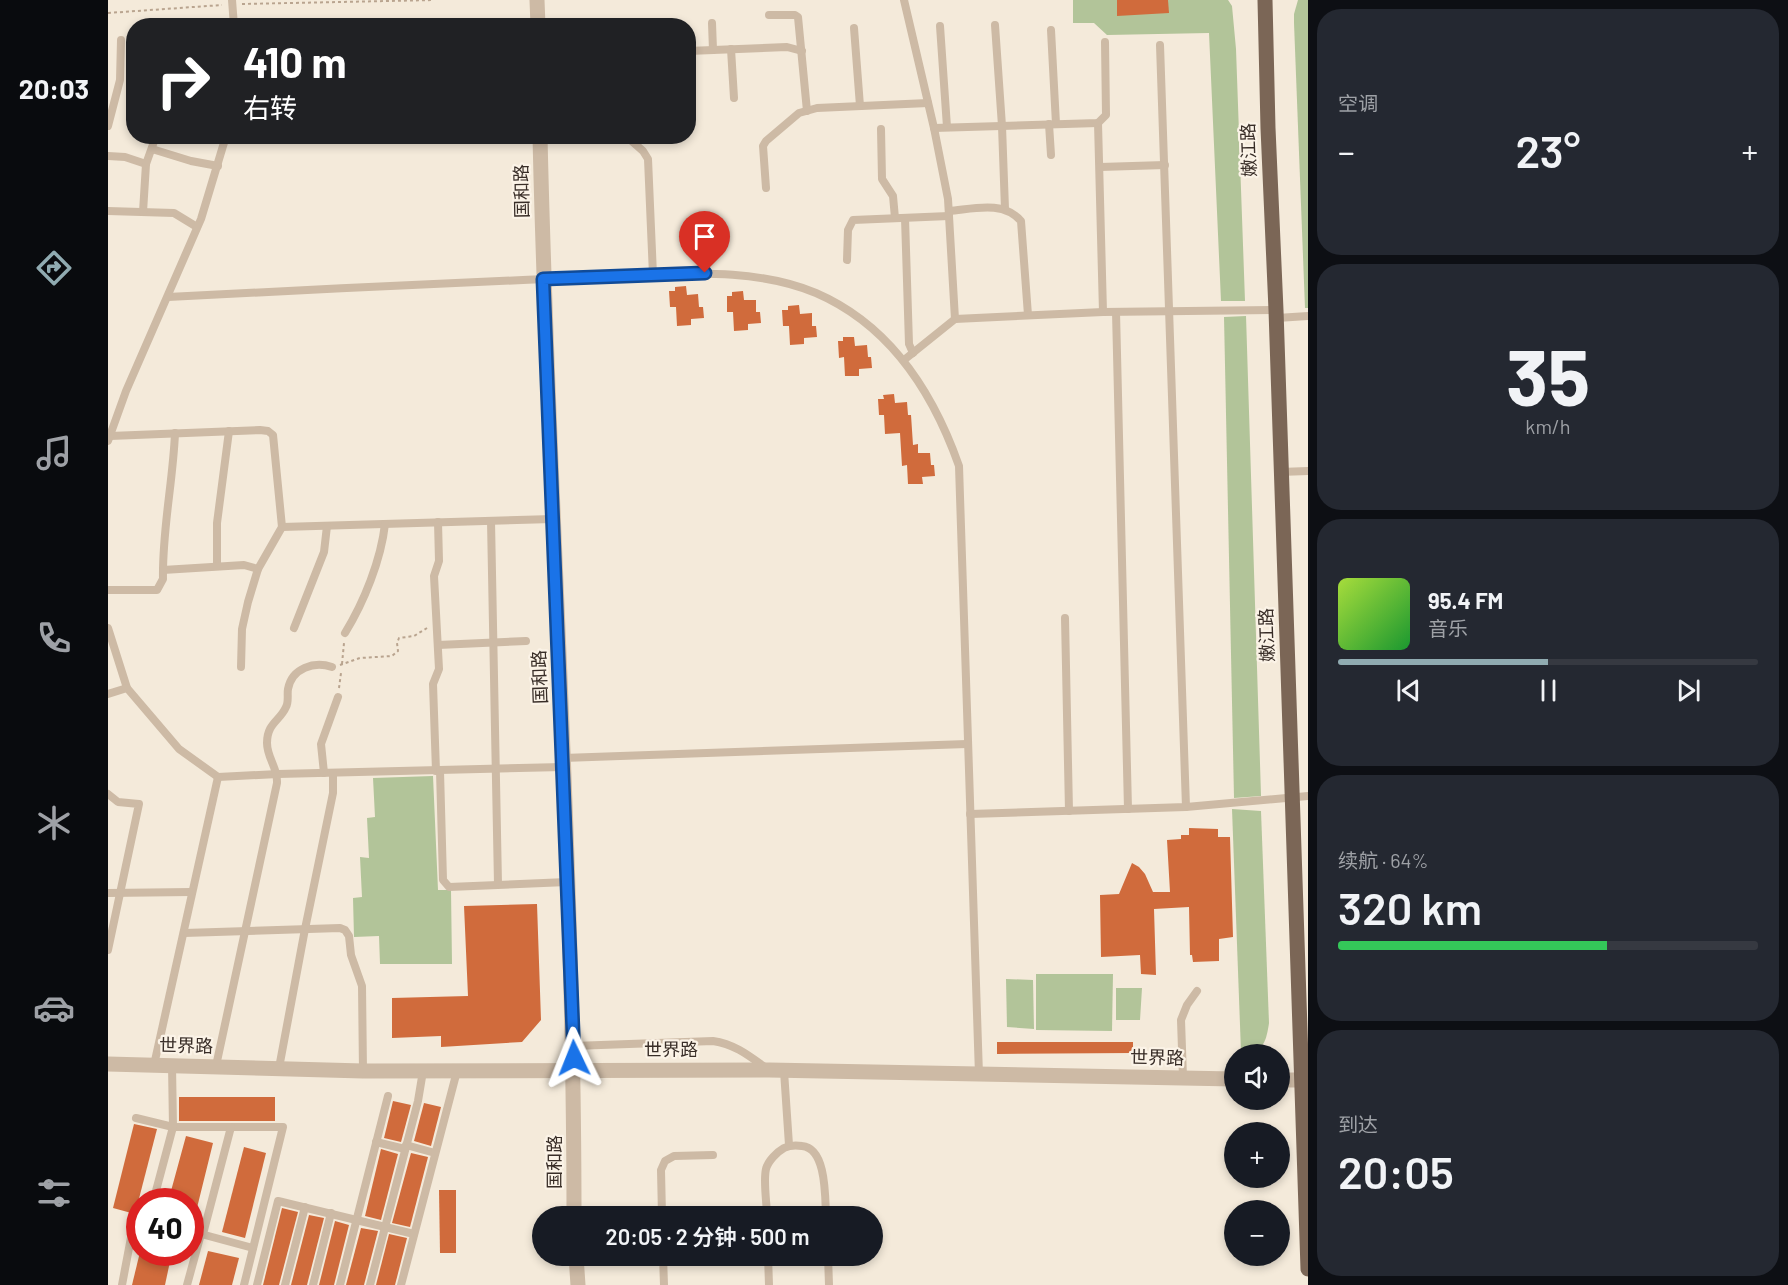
<!DOCTYPE html>
<html lang="zh">
<meta charset="utf-8">
<style>
:root{--surface:#171b24;--page:#242831;--text:#f1f3f6;--muted:#9ea1a6;--line:#363941;--accent:#90abb1}
body{margin:0;font-family:Barlow,"Noto Sans SC",sans-serif;background:var(--page);color:var(--text);height:100vh;display:flex;flex-direction:column;font-size:22px;white-space:nowrap}
*{box-sizing:border-box;margin:0}
p{font-size:20px;color:var(--muted)}
.icon{flex:none;width:33px;height:33px;fill:none;stroke:currentColor;stroke-width:2;stroke-linecap:round;stroke-linejoin:round}
.map{position:relative;flex:1;overflow:hidden}
.drawer{display:flex;flex-direction:column;gap:9px;padding:9px;background:#0d0f14;width:480px}
.drawer>*{flex:none}
.hud{position:absolute;left:18px;top:18px;width:570px;height:126px;border-radius:24px;box-shadow:0 3px 9px #0003;background:#202124;color:#fff;overflow:hidden}
.fabs{position:absolute;left:1116px;top:1044px;display:grid;gap:12px}
.fabs a{display:grid;place-items:center;width:66px;height:66px;border-radius:50%;background:var(--surface);box-shadow:0 3px 9px #0003;font-size:30px}
.speed{position:absolute;left:18px;top:1188px;display:flex;gap:12px;font-size:30px;font-weight:700;text-align:center}
.speed>*{display:grid;place-content:center;width:78px;height:78px;border-radius:50%;background:var(--surface);box-shadow:0 3px 9px #0003;line-height:1}
.speed .limit{border:9px solid #d22;background:#fff;color:#111}
.pin{position:absolute;display:grid;place-items:center;width:51px;height:51px;color:#fff;margin:-62px -26px;border-radius:50% 50% 50% 0;rotate:-45deg;box-shadow:0 0 6px #0007}
.pin .icon{rotate:45deg}
.me{position:absolute;width:66px;margin:-33px;rotate:358deg;stroke-linejoin:round;filter:drop-shadow(0 0 4px #0008)}
.turn{display:flex;align-items:center;gap:21px;height:126px;padding:0 18px;font-size:27px}
.turn .icon{width:78px;height:78px;stroke-width:2.5}
.turn b{display:block;font-size:42px;line-height:51px}
.big{font-size:45px;font-weight:600;line-height:1.1}
.drawer .tile{flex:1;display:flex;flex-direction:column;justify-content:center;gap:9px;min-width:0;padding:0 21px;border-radius:24px;background:var(--page)}
.drawer .dial{align-items:center;gap:0}
.dial b{font-size:78px;line-height:1}
.song{display:flex;align-items:center;gap:18px}
.cover{width:72px;height:72px;border-radius:9px;background:linear-gradient(135deg,hsl(80 70% 55%),hsl(130 70% 35%))}
.played{height:6px;border-radius:3px;background:linear-gradient(90deg,var(--accent) 50%,var(--line) 50%)}
.keys{display:flex;justify-content:space-around;direction:ltr}
.heat{display:flex;justify-content:space-between;align-items:center;font-size:33px;direction:ltr}
.charge{height:9px;border-radius:4px;background:linear-gradient(90deg,#34c759 64%,var(--line) 0)}
.trip{position:absolute;left:424px;top:1206px;width:351px;height:60px;border-radius:30px;background:var(--surface);box-shadow:0 3px 9px #0003;font-weight:600;line-height:60px;text-align:center}
main{display:flex;flex:1;min-height:0}
.dock{display:flex;flex-direction:column;width:108px;justify-content:space-around;align-items:center;background:#090b0e;color:var(--muted)}
.dock .icon{width:42px;height:42px}
.dock .on{color:var(--accent)}
.dock b{font-size:27px;color:var(--text)}
.map>svg:first-child{display:block}
.green{fill:#b2c499}
.building{fill:#d06b3c}
.lines{fill:none;stroke-linecap:round;stroke-linejoin:round}
.path{stroke:#b9a48f;stroke-width:2;stroke-dasharray:3 3;stroke-linecap:butt}
.service{stroke:#cdbaa5;stroke-width:8}
.tertiary{stroke:#cdbaa5;stroke-width:15}
.primary{stroke:#7b6656;stroke-width:15}
.route-casing{stroke:#114b97;stroke-width:15}
.route{stroke:#1a73e8;stroke-width:10}
.labels{text-anchor:middle;stroke-width:4.5;stroke-linejoin:round;paint-order:stroke}
.street-label{font-size:18px;fill:#382d27;stroke:#fbf3e7}
</style>
<main>
<nav class="dock">
<b>20:03</b>
<svg class="icon on" aria-label="directions" viewBox="0 0 24 24"><path d="M12 3l9 9-9 9-9-9zM9 14v-3h6M13 9l2 2-2 2"/></svg>
<svg class="icon" aria-label="music" viewBox="0 0 24 24"><path d="M9 18V5l10-2v13"/><circle cx="6" cy="18" r="3"/><circle cx="16" cy="16" r="3"/></svg>
<svg class="icon" aria-label="phone" viewBox="0 0 24 24"><path d="M5 4h4l2 5-3 2q2 4 5 5l2-3 5 2v4C11 20 4 13 5 4z"/></svg>
<svg class="icon" aria-label="climate" viewBox="0 0 24 24"><path d="M12 3v18M4 7l16 10M4 17L20 7"/></svg>
<svg class="icon" aria-label="car" viewBox="0 0 24 24"><path d="M5 17H2v-5l4-1 3-4h7l3 4 3 1v5h-3M9 17h6M6 11h13"/><circle cx="7" cy="17" r="2"/><circle cx="17" cy="17" r="2"/></svg>
<svg class="icon" aria-label="filters" viewBox="0 0 24 24"><path d="M4 7h16M4 17h16"/><circle cx="9" cy="7" r="2"/><circle cx="15" cy="17" r="2"/></svg>
</nav>
<div class="map">
<svg width="1200" height="1285" viewBox="0 0 1200 1285">
<rect width="100%" height="100%" fill="#f4eada"/>
<g class="green">
<polygon points="965,0 1120,0 1124,6 1128,49 1137,301 1113,301 1101,33 999,35 986,23 965,23"/>
<polygon points="1190,0 1200,0 1200,308 1197,308 1186,23 1186,14"/>
<polygon points="1138,316 1153,796 1126,798 1116,317"/>
<polygon points="325,776 330,890 343,890 344,964 272,964 271,936 246,937 245,898 254,897 252,857 261,858 259,818 267,817 265,778"/>
<path d="M1124,809L1153,811L1161,1023C1158,1043 1155,1053 1133,1052Z"/>
<polygon points="928,974 1005,974 1004,1031 928,1030"/>
<polygon points="898,979 925,980 926,1029 899,1027"/>
<polygon points="1008,988 1034,988 1032,1020 1008,1020"/>
</g>
<g class="building">
<polygon points="1009,0 1060,0 1061,13 1009,16"/>
<polygon points="578,286 579,295 590,294 591,307 595,307 596,318 583,319 583,325 569,326 568,307 562,307 561,291 567,291 567,287"/>
<polygon points="635,291 636,300 648,300 648,312 652,312 653,323 640,324 640,330 626,331 625,312 619,312 619,296 624,296 624,292"/>
<polygon points="691,305 692,314 704,313 704,326 708,326 709,337 696,338 696,344 682,345 681,326 675,326 674,310 680,310 680,306"/>
<polygon points="735,337 746,337 747,346 759,345 760,357 763,357 764,368 751,369 751,376 737,376 736,357 731,358 730,341 735,341"/>
<polygon points="786,394 787,403 799,402 800,415 803,415 805,445 810,444 810,453 822,453 823,465 826,465 827,476 814,477 815,484 800,484 799,465 794,466 792,433 777,434 776,415 771,415 770,399 776,399 775,395"/>
<polygon points="1081,828 1110,829 1110,837 1122,837 1125,937 1111,939 1111,961 1085,962 1084,955 1082,955 1081,907 1046,909 1048,975 1033,974 1032,955 993,957 992,895 1011,894 1024,863 1031,867 1037,874 1045,892 1062,892 1059,840 1073,839 1073,835 1081,835"/>
<polygon points="429,904 433,1020 414,1042 333,1047 333,1036 284,1038 284,998 360,996 356,906"/>
<polygon points="889,1042 1025,1042 1025,1053 889,1054"/>
<rect x="71" y="1097" width="96" height="24"/>
<polygon points="285,1101 303,1105 293,1142 276,1138"/>
<polygon points="316,1103 333,1107 323,1146 306,1141"/>
<polygon points="26,1124 49,1129 27,1214 5,1208"/>
<polygon points="78,1136 105,1143 86,1220 82,1220 82,1202 60,1202"/>
<polygon points="136,1147 158,1153 137,1238 114,1232"/>
<polygon points="273,1149 290,1154 273,1220 257,1216"/>
<polygon points="303,1153 320,1157 302,1227 284,1223"/>
<polygon points="331,1190 348,1190 348,1253 332,1253"/>
<polygon points="174,1208 190,1212 171,1285 155,1285"/>
<polygon points="201,1215 216,1218 199,1285 183,1285"/>
<polygon points="227,1221 241,1225 226,1285 211,1285"/>
<polygon points="253,1228 270,1231 256,1285 238,1285"/>
<polygon points="281,1234 299,1238 287,1285 268,1285"/>
<polygon points="100,1251 131,1258 124,1285 91,1285"/>
<polygon points="32,1252 64,1252 57,1285 24,1285"/>
</g>
<g class="lines">
<g class="path">
<polyline points="134,4 326,0"/>
<polyline points="0,13 114,5"/>
<polyline points="234,664 236,643"/>
<polyline points="232,665 252,658 284,656 290,651 289,643 291,638 306,636 319,628"/>
<polyline points="231,688 233,673"/>
</g>
<g class="service">
<polyline points="124,0 126,26"/>
<polyline points="796,0 826,128 840,199 847,319"/>
<polyline points="661,15 687,15 690,17 699,111"/>
<polyline points="604,23 605,50"/>
<polyline points="545,24 545,26"/>
<polyline points="887,25 894,126 897,209"/>
<polyline points="832,26 839,127"/>
<polyline points="746,28 752,106"/>
<polyline points="943,30 948,124"/>
<polyline points="1052,45 1078,807"/>
<polyline points="623,49 626,98"/>
<polyline points="580,51 679,47 694,51"/>
<polyline points="990,123 995,312"/>
<polyline points="941,124 943,155"/>
<polyline points="0,126 12,80 13,40"/>
<polyline points="826,128 990,123 998,115 997,42"/>
<polyline points="773,129 774,179 785,196 787,218"/>
<polyline points="518,136 535,151 540,159 545,275"/>
<polyline points="44,149 83,161 110,166"/>
<polyline points="0,156 17,157 38,164"/>
<polyline points="992,167 1057,165"/>
<polyline points="658,188 655,146 658,141 691,113 709,108 820,103"/>
<polyline points="0,211 66,213 89,227"/>
<path d="M841,211C865,209 895,200 913,221L920,315"/>
<polyline points="35,212 38,164 48,136"/>
<polyline points="797,218 801,344 805,353"/>
<polyline points="739,260 740,230 745,220 841,216"/>
<path d="M60,297C178,291 297,285 415,280C454,278 493,277 533,275C591,273 653,270 708,293C782,325 825,392 851,466L871,1075"/>
<polyline points="1008,312 1020,809"/>
<polyline points="1169,318 1200,316"/>
<polyline points="796,360 847,319 995,312 1168,310"/>
<polyline points="2,436 152,430 160,431 165,435 174,527 150,569 140,602 134,629 133,667"/>
<polyline points="0,441 18,391 93,219 118,136"/>
<polyline points="1172,472 1200,471"/>
<polyline points="383,521 390,884"/>
<polyline points="174,527 445,519"/>
<polyline points="109,566 109,523 121,431"/>
<polyline points="55,570 136,565 150,569"/>
<path d="M0,590H49L55,579C54,530 65,482 67,433"/>
<polyline points="957,618 961,811"/>
<polyline points="0,628 19,688 71,749 110,777 170,774 455,767"/>
<polyline points="186,628 216,552 219,526"/>
<path d="M237,633C256,602 273,560 277,524"/>
<polyline points="330,645 418,641"/>
<polyline points="0,694 19,688"/>
<polyline points="455,758 859,744"/>
<polyline points="328,771 325,684 331,669 326,576 331,561 330,522"/>
<polyline points="332,771 335,880 341,887 459,882"/>
<polyline points="216,773 213,744 230,697"/>
<polyline points="0,794 10,802 31,804 0,950"/>
<polyline points="862,814 1078,807 1200,796"/>
<polyline points="0,893 83,892"/>
<polyline points="76,933 232,928 237,930 241,936 243,955 254,986 255,1071"/>
<path d="M465,1046L605,1041C626,1044 640,1055 658,1068"/>
<polyline points="46,1065 110,777"/>
<path d="M108,1066L169,783C170,768 159,758 159,743C159,723 172,721 178,707C181,702 179,694 180,689C184,668 206,661 224,667"/>
<polyline points="171,1068 197,929 225,793 225,773"/>
<polyline points="676,1071 681,1145"/>
<polyline points="1075,1078 1073,1020 1079,1005 1089,991"/>
<polyline points="28,1118 65,1127 175,1127 136,1285"/>
<polyline points="268,1142 297,1149"/>
<polyline points="298,1145 327,1153"/>
<polyline points="45,1202 65,1127 64,1065"/>
<polyline points="554,1216 553,1170 557,1161 566,1156 605,1155"/>
<path d="M659,1216C659,1204 655,1181 658,1169C660,1161 669,1152 676,1148C682,1145 688,1145 694,1146C719,1148 717,1199 718,1216"/>
<polyline points="82,1231 145,1248"/>
<polyline points="95,1234 123,1127"/>
<polyline points="555,1256 556,1285"/>
<polyline points="660,1256 661,1285"/>
<polyline points="720,1256 721,1285"/>
<polyline points="14,1285 25,1227 27,1222 32,1218"/>
<polyline points="79,1285 93,1234"/>
<polyline points="149,1285 170,1201 306,1234"/>
<polyline points="177,1285 197,1207"/>
<polyline points="205,1285 223,1213"/>
<polyline points="232,1285 280,1096"/>
<polyline points="262,1285 310,1101 315,1071"/>
<polyline points="293,1285 349,1071"/>
</g>
<g class="tertiary">
<polyline points="429,0 430,26"/>
<path d="M432,136C440,497 466,856 466,1216"/>
<polyline points="0,1064 255,1071 661,1070 1126,1079"/>
<polyline points="1172,1080 1192,1080"/>
<polyline points="468,1256 470,1285"/>
</g>
<polyline class="primary" points="1157,0 1160,128 1168,310 1200,1269"/>
</g>
<g class="lines">
<g class="route-casing">
<polyline id="route" points="466,1058 435,279 597,273"/>
</g>
<use href="#route" class="route"/>
</g>
<g class="labels">
<g class="street-label">
<text transform="translate(1141 150) rotate(-92)" y="6">嫩江路</text>
<text transform="translate(414 191) rotate(-91)" y="6">国和路</text>
<text transform="translate(1159 635) rotate(-92)" y="6">嫩江路</text>
<text transform="translate(432 677) rotate(-92)" y="6">国和路</text>
<text transform="translate(78 1046) rotate(1)" y="6">世界路</text>
<text x="563" y="1056">世界路</text>
<text transform="translate(1049 1058) rotate(1)" y="6">世界路</text>
<text transform="translate(447 1162) rotate(-90)" y="6">国和路</text>
</g>
</g>
</svg>
<div class="fabs">
<a><svg class="icon" aria-label="sound" viewBox="0 0 24 24"><path d="M4 9h4l5-4v14l-5-4H4zM17 9q2 3 0 6"/></svg></a>
<a>+</a>
<a>−</a>
</div>
<div class="speed"><div class="limit">40</div></div>
<div class="pin" style="left:597px;top:273px;background:#d93025"><svg class="icon" aria-label="arrive" viewBox="0 0 24 24"><path d="M6 21V4h12l-3 4 3 4H6"/></svg></div>
<svg class="me" style="left:466px;top:1058px" viewBox="-20 -20 40 40"><path d="M0-17L14 15 0 8-14 15z" fill="#1a73e8" stroke="#fff" stroke-width="4"/></svg>
<div class="trip">20:05 · 2 分钟 · 500 m</div>
<div class="hud">
<div class="turn"><svg class="icon" aria-label="right" viewBox="0 0 24 24"><path d="M7 20v-9h11M14 6l5 5-5 5"/></svg><div><b>410 m</b>右转</div></div>
</div>
</div>
<section class="drawer">
<div class="tile"><p>空调</p>
<div class="heat"><a>−</a><b class="big">23°</b><a>+</a></div>
</div>
<div class="tile dial"><b>35</b><p>km/h</p></div>
<div class="tile">
<div class="song"><i class="cover"></i><div><b>95.4 FM</b><p>音乐</p></div></div>
<div class="played"></div>
<div class="keys"><svg class="icon" aria-label="previous" viewBox="0 0 24 24"><path d="M18 5L8 12l10 7zM5 5v14"/></svg><svg class="icon" aria-label="pause" viewBox="0 0 24 24"><path d="M8 5v14M16 5v14"/></svg><svg class="icon" aria-label="next" viewBox="0 0 24 24"><path d="M6 5l10 7-10 7zM19 5v14"/></svg></div>
</div>
<div class="tile"><p>续航 · 64%</p><b class="big">320 km</b><div class="charge"></div></div>
<div class="tile"><p>到达</p><b class="big">20:05</b></div>
</section>
</main>
